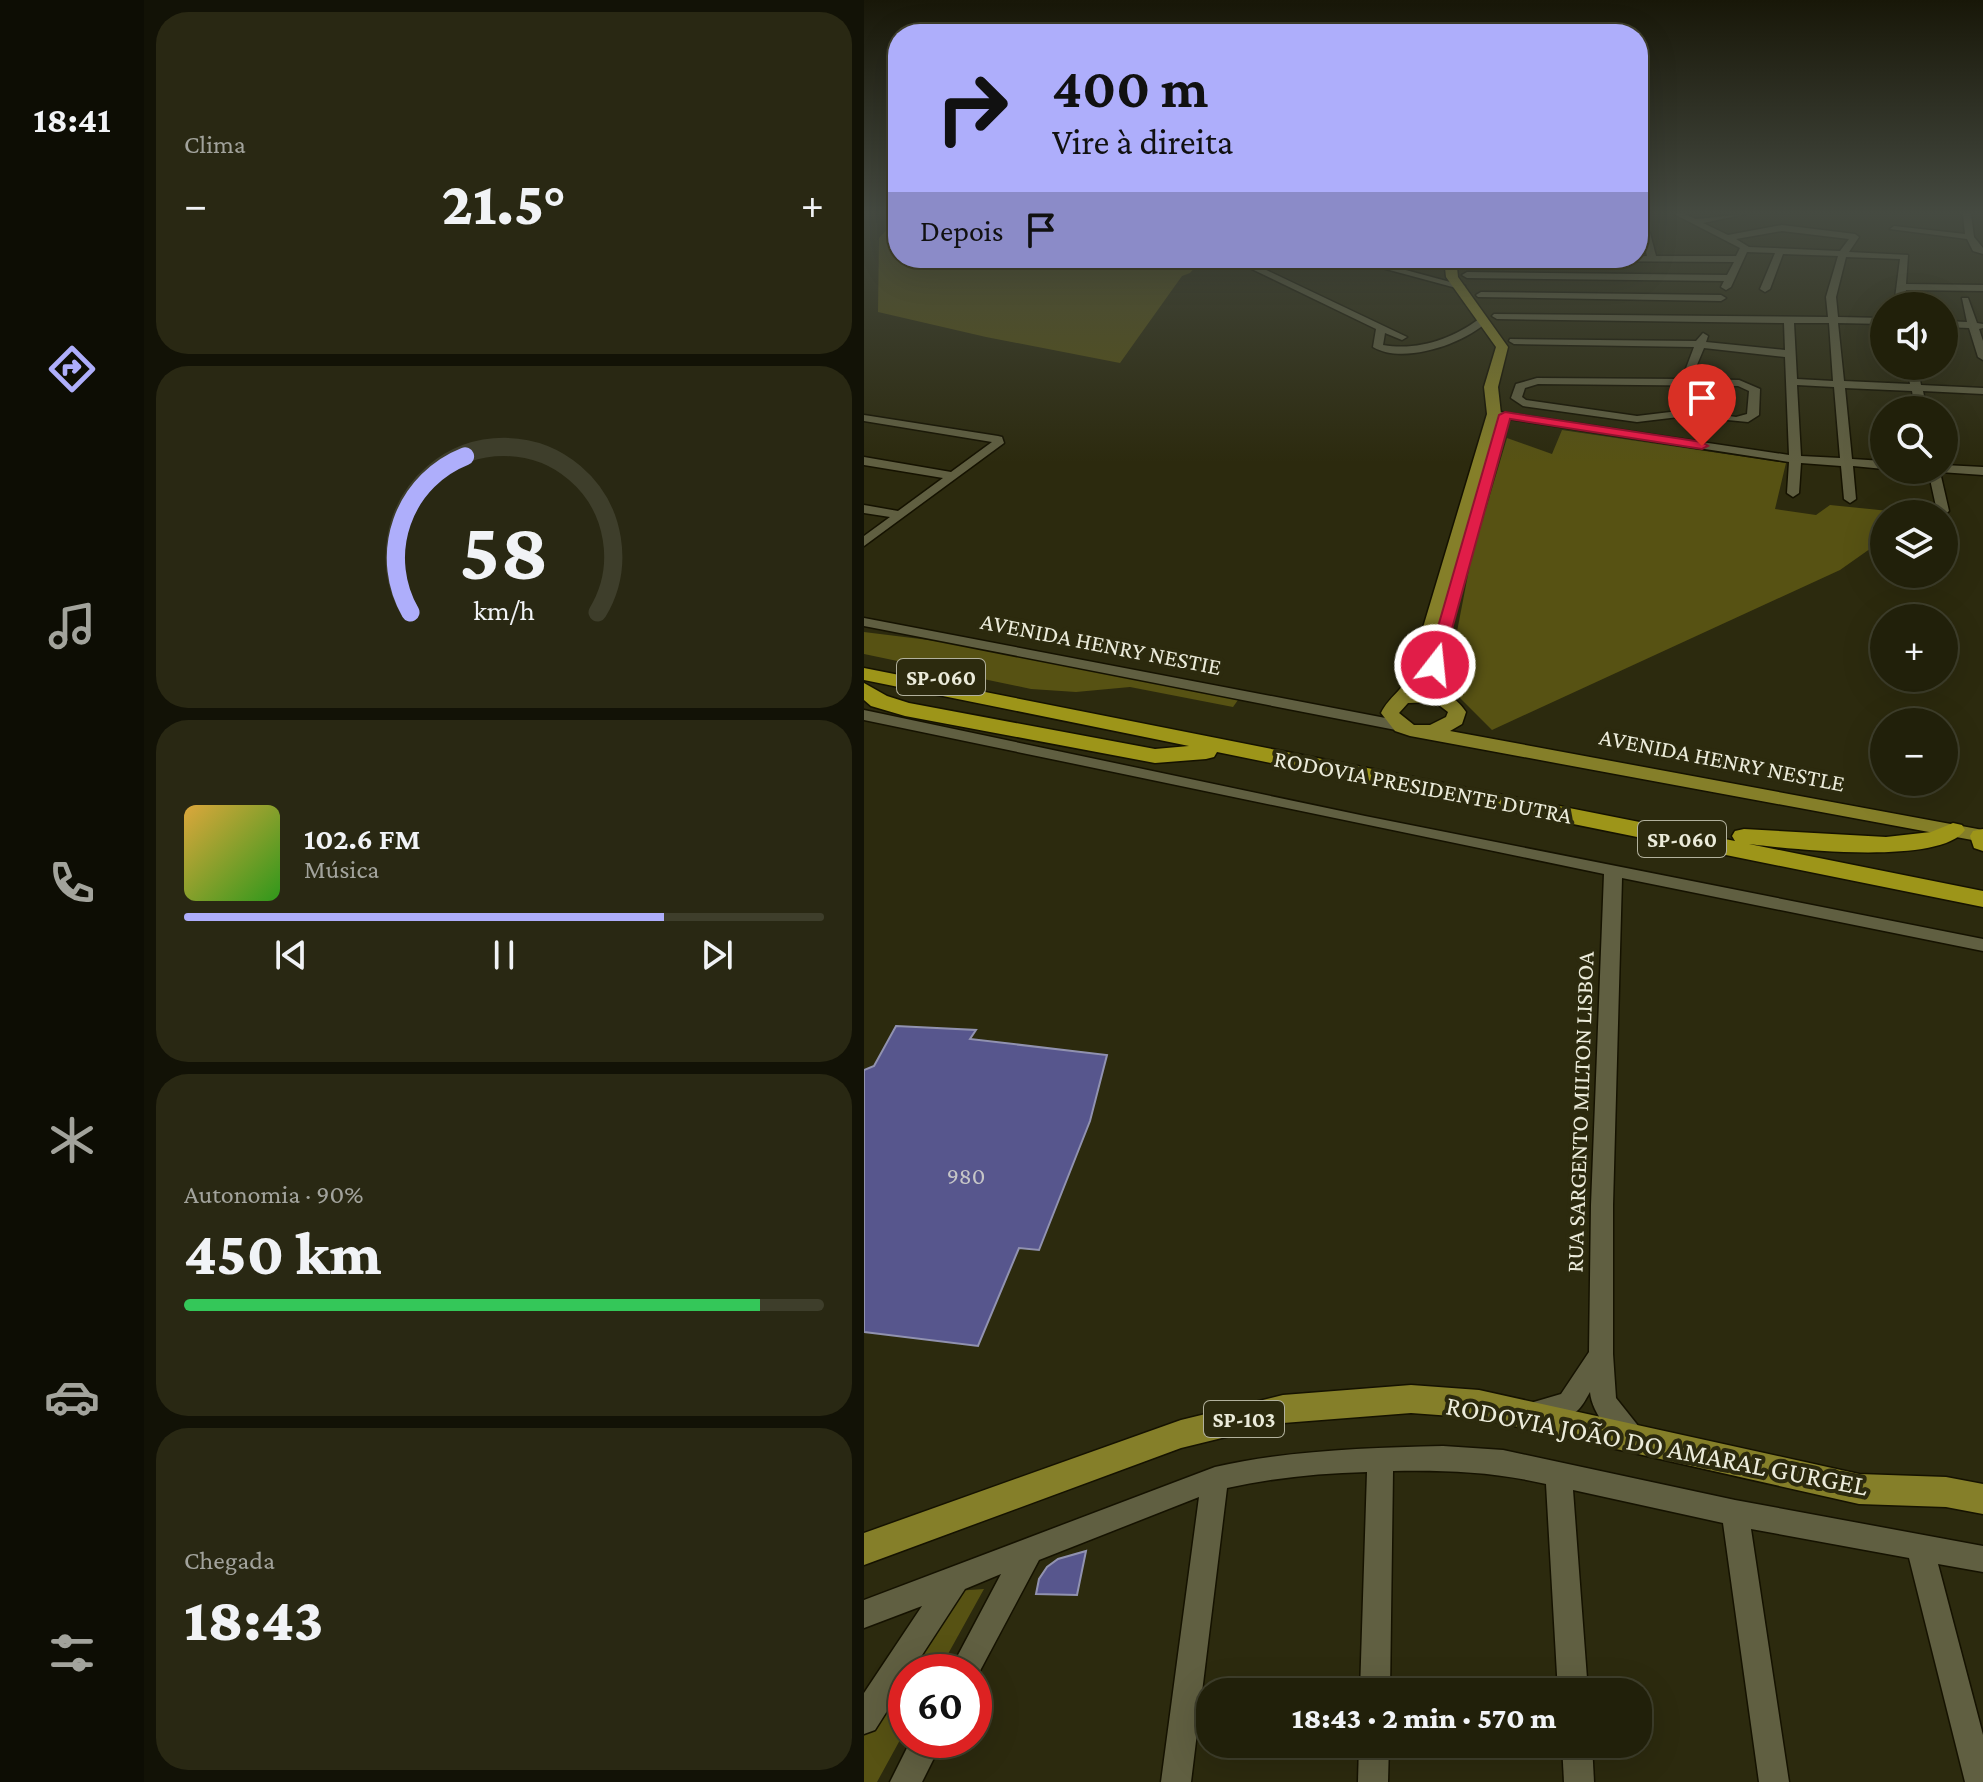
<!DOCTYPE html>
<html lang="pt">
<meta charset="utf-8">
<style>
:root{--surface:#21200a;--page:#292813;--text:#f1f3f6;--muted:#a2a39c;--line:#3e3e2b;--accent:#aeaefb}
body{margin:0;font-family:"Crimson Pro",serif;background:var(--page);color:var(--text);height:100vh;display:flex;flex-direction:column;font-size:30px;white-space:nowrap}
*{box-sizing:border-box;margin:0}
p{font-size:26px;color:var(--muted)}
.icon{flex:none;width:44px;height:44px;fill:none;stroke:currentColor;stroke-width:2;stroke-linecap:round;stroke-linejoin:round}
.map{position:relative;flex:1;overflow:hidden}
.side{display:flex;flex-direction:column;gap:12px;padding:12px;background:#121206;width:720px}
.side>*{flex:none}
.top-card{position:absolute;left:24px;top:24px;width:760px;height:244px;border-radius:32px;box-shadow:0 8px 32px #0002,0 0 0 2px var(--line);background:#aeaefb;color:#111;overflow:hidden}
.buttons{position:absolute;left:1006px;top:292px;display:grid;gap:16px}
.buttons a{display:grid;place-items:center;width:88px;height:88px;border-radius:50%;background:var(--surface);box-shadow:0 8px 32px #0002,0 0 0 2px var(--line);font-size:40px}
.speed{position:absolute;left:24px;top:1654px;display:flex;gap:16px;font-size:40px;font-weight:700;text-align:center}
.speed>*{display:grid;place-content:center;width:104px;height:104px;border-radius:50%;background:var(--surface);box-shadow:0 8px 32px #0002,0 0 0 2px var(--line);line-height:1}
.speed .limit{border:12px solid #d22;background:#fff;color:#111}
.pin{position:absolute;display:grid;place-items:center;width:68px;height:68px;color:#fff;margin:-82px -34px;border-radius:50% 50% 50% 0;rotate:-45deg;box-shadow:0 0 8px #0007}
.pin .icon{rotate:45deg}
.me{position:absolute;width:88px;margin:-44px;rotate:16deg;stroke-linejoin:round;filter:drop-shadow(0 0 6px #0008)}
.turn{display:flex;align-items:center;gap:28px;height:168px;padding:0 32px;font-size:36px}
.turn .icon{width:104px;height:104px;stroke-width:2.5}
.turn b{display:block;font-size:56px;line-height:68px}
.then{display:flex;align-items:center;height:76px;padding:0 32px;background:#0003;gap:16px;font-size:30px}
.big{font-size:60px;font-weight:800;line-height:1.1}
.side .tile{flex:1;display:flex;flex-direction:column;justify-content:center;gap:12px;min-width:0;padding:0 28px;border-radius:32px;background:var(--page)}
.side .dial{align-items:center;gap:0}
.dial svg{height:208px;overflow:visible;fill:none;stroke:var(--line);stroke-width:7;stroke-linecap:round;text-anchor:middle}
.dial text{fill:var(--text);stroke:none}
.song{display:flex;align-items:center;gap:24px}
.cover{width:96px;height:96px;border-radius:12px;background:linear-gradient(135deg,hsl(40 70% 55%),hsl(110 70% 35%))}
.played{height:8px;border-radius:4px;background:linear-gradient(90deg,var(--accent) 75%,var(--line) 75%)}
.keys{display:flex;justify-content:space-around;direction:ltr}
.heat{display:flex;justify-content:space-between;align-items:center;font-size:44px;direction:ltr}
.charge{height:12px;border-radius:6px;background:linear-gradient(90deg,#34c759 90%,var(--line) 0)}
.trip{position:absolute;left:332px;top:1678px;width:456px;height:80px;border-radius:32px;background:var(--surface);box-shadow:0 8px 32px #0002,0 0 0 2px var(--line);font-weight:800;line-height:80px;text-align:center}
main{display:flex;flex:1;min-height:0}
.tab-bar{display:flex;flex-direction:column;width:144px;justify-content:space-around;align-items:center;background:#0d0d04;color:var(--muted)}
.tab-bar .icon{width:56px;height:56px}
.tab-bar .selected{color:var(--accent)}
.tab-bar b{font-size:36px;color:var(--text)}
.map>svg:first-child{display:block}
.green{fill:#575213}
.building{fill:#57568d;stroke:#9192b0;stroke-width:2}
.lines{fill:none;stroke-linecap:round;stroke-linejoin:round}
.minor-casing{stroke:#151200;stroke-width:3}
.major-casing{stroke:#151200;stroke-width:3}
.highway-casing{stroke:#151200;stroke-width:3}
.minor{fill:#605f41;fill-rule:evenodd}
.major{fill:#857f29;fill-rule:evenodd}
.highway{fill:#9d9519;fill-rule:evenodd}
.route{fill:#e11d48;stroke:#92132f;stroke-width:2}
.labels{text-anchor:middle;stroke-width:8;stroke-linejoin:round;paint-order:stroke}
.shield{fill:#2c2a0e;stroke:#b2b19d;stroke-width:2}
.shield-label{font-size:22px;font-weight:bold;fill:#ebebda}
.street-label{font-size:24px;fill:#ebebda;stroke:#2c2a0e}
.near-number-label{font-size:24px;fill:#c6c6c7}
.near-street-label{font-size:28px;fill:#ebebda;stroke:#2c2a0e}
</style>
<main>
<nav class="tab-bar">
<b>18:41</b>
<svg class="icon selected" aria-label="directions" viewBox="0 0 24 24"><path d="M12 3l9 9-9 9-9-9zM9 14v-3h6M13 9l2 2-2 2"/></svg>
<svg class="icon" aria-label="music" viewBox="0 0 24 24"><path d="M9 18V5l10-2v13"/><circle cx="6" cy="18" r="3"/><circle cx="16" cy="16" r="3"/></svg>
<svg class="icon" aria-label="phone" viewBox="0 0 24 24"><path d="M5 4h4l2 5-3 2q2 4 5 5l2-3 5 2v4C11 20 4 13 5 4z"/></svg>
<svg class="icon" aria-label="climate" viewBox="0 0 24 24"><path d="M12 3v18M4 7l16 10M4 17L20 7"/></svg>
<svg class="icon" aria-label="car" viewBox="0 0 24 24"><path d="M5 17H2v-5l4-1 3-4h7l3 4 3 1v5h-3M9 17h6M6 11h13"/><circle cx="7" cy="17" r="2"/><circle cx="17" cy="17" r="2"/></svg>
<svg class="icon" aria-label="filters" viewBox="0 0 24 24"><path d="M4 7h16M4 17h16"/><circle cx="9" cy="7" r="2"/><circle cx="15" cy="17" r="2"/></svg>
</nav>
<section class="side">
<div class="tile"><p>Clima</p>
<div class="heat"><a>−</a><b class="big">21.5°</b><a>+</a></div>
</div>
<div class="tile dial"><svg viewBox="0 0 100 80">
<path d="M14 69A42 42 0 1 1 86 69"/>
<path d="M14 69A42 42 0 0 1 35 9" stroke="#aeaefb"/>
<text x="50" y="56" font-size="32" font-weight="700">58</text>
<text x="50" y="72" font-size="11">km/h</text>
</svg></div>
<div class="tile">
<div class="song"><i class="cover"></i><div><b>102.6 FM</b><p>Música</p></div></div>
<div class="played"></div>
<div class="keys"><svg class="icon" aria-label="previous" viewBox="0 0 24 24"><path d="M18 5L8 12l10 7zM5 5v14"/></svg><svg class="icon" aria-label="pause" viewBox="0 0 24 24"><path d="M8 5v14M16 5v14"/></svg><svg class="icon" aria-label="next" viewBox="0 0 24 24"><path d="M6 5l10 7-10 7zM19 5v14"/></svg></div>
</div>
<div class="tile"><p>Autonomia · 90%</p><b class="big">450 km</b><div class="charge"></div></div>
<div class="tile"><p>Chegada</p><b class="big">18:43</b></div>
</section>
<div class="map">
<svg width="1119" height="1782" viewBox="0 0 1119 1782">
<rect width="100%" height="100%" fill="#2c2a0e"/>
<g class="green">
<path d="M34,218V258H272L270,261C278,269 293,267 305,264L310,258H339L326,273L318,276L256,363L122,337L14,312L15,238Z"/>
<polygon points="698,430 922,463 911,509 952,515 966,505 1055,514 1020,514 1020,539 976,570 628,730 596,698 585,673 607,559 643,438 688,454"/>
<polygon points="0,632 145,650 374,700 369,707 266,687 212,692 167,689 0,654"/>
<polygon points="120,1589 74,1672 42,1672 42,1729 13,1782 0,1782 0,1735 91,1591"/>
</g>
<g class="building">
<polygon points="32,1026 112,1030 106,1039 243,1055 226,1121 175,1250 155,1248 114,1346 0,1332 0,1070 10,1066"/>
<polygon points="222,1551 213,1595 172,1594 175,1579 183,1567 194,1559"/>
</g>
<g class="lines">
<g class="minor-casing">
<g id="minor">
<path d="M810,214H820L832,219L882,214L839,223L864,235L918,225L991,234L995,237L985,252L1044,255L1042,284L1119,285V291L1042,290L1040,306H1030L1036,259L982,257L972,297L974,317L1020,318V324L974,323L980,381L1046,384L1043,366H1053L1057,385L1119,388V394L1059,391L1063,410H1051L1048,391L981,388L988,459L1020,461V469L989,466L992,499L986,503L980,499L977,466L937,463L935,493L929,497L923,493L925,462L626,416L624,414L630,411L925,455L921,357L840,348L827,379L875,380L896,389L895,415L884,422L823,416L773,422L659,406L647,398L652,384L673,378L818,379L830,347L650,344L645,341L646,339L832,341L839,333L844,336L842,342L921,350L920,323L633,319L628,316L630,314L964,317L962,297L974,256L919,254L906,289L901,292L896,289L911,253L883,252L867,287L862,290L857,287L860,281L603,278L598,275L603,272L863,275L870,262L712,261L707,258L783,256L778,233L782,230L786,233L792,256H872L876,248ZM918,231L985,239L976,251L885,247L872,239ZM930,323H965L969,381L933,379ZM674,384L874,386L885,391L883,414L872,417L823,410L773,416L662,400L658,397L661,388ZM933,385L970,387L976,458L937,456Z"/>
<polygon points="1099,214 1107,214 1110,237 1119,248 1119,254 1109,251 1103,239 1026,229 1030,226 1101,234"/>
<path d="M365,258H377L543,337L538,340L521,333L519,345C554,351 588,339 615,319L624,321C600,344 539,365 509,347L512,329Z"/>
<polygon points="481,258 497,258 601,286 596,289"/>
<polygon points="617,292 857,295 862,298 857,301 614,297 612,295"/>
<polygon points="1098,298 1104,298 1113,323 1119,324 1119,328 1115,329 1119,341 1119,360 1114,357 1105,328 1080,327 1080,321 1103,322"/>
<polygon points="0,415 134,436 138,437 140,443 0,546 0,536 26,517 0,513 0,505 34,511 79,478 0,465 0,457 87,472 128,442 0,421"/>
<polygon points="1080,465 1119,467 1119,475 1076,472 1085,511 1080,515 1073,511 1064,470 1080,470"/>
<polygon points="0,618 537,721 545,726 537,731 0,626"/>
<path d="M0,710L501,816L1119,939V951L758,878L749,1205V1354L752,1398L783,1437L779,1445L770,1449C750,1441 728,1414 726,1392C723,1397 719,1405 715,1409C705,1419 675,1424 663,1420L659,1412L663,1404L697,1394L725,1352L727,1205L740,874L0,720Z"/>
<path d="M579,1446L639,1450L871,1500L1119,1546V1572L1074,1564L1119,1735V1782H1101L1045,1558L887,1529L925,1782H895L859,1523L709,1490L724,1692H694L682,1484C631,1472 582,1470 529,1471L526,1692H496L503,1472C455,1473 409,1478 363,1488L327,1782H297L335,1497L175,1560L110,1682V1672H85L137,1574L101,1589L47,1672H42V1681L11,1730L0,1734V1693L58,1606L0,1628V1600L351,1467C427,1450 502,1448 579,1446Z"/>
<polygon points="47,1740 79,1740 58,1782 26,1782"/>
<polygon points="495,1744 525,1744 524,1782 494,1782"/>
<polygon points="698,1744 728,1744 730,1782 700,1782"/>
</g>
</g>
<g class="major-casing">
<g id="major">
<path d="M580,258H592L594,277L644,347L634,387L637,414L557,690C577,690 591,695 602,712L598,724L586,731L1119,830V842L546,736L531,731L517,713C526,695 538,693 546,671L623,414L620,387L632,347L582,277ZM571,702L584,712L582,717L566,725H550L535,713L544,703Z"/>
<polygon points="547,1385 615,1390 995,1474 1082,1477 1119,1484 1119,1514 1082,1507 995,1504 615,1418 547,1413 419,1423 317,1448 0,1565 0,1533 317,1420 419,1395"/>
</g>
</g>
<g class="highway-casing">
<g id="highway">
<path d="M0,668L871,841L868,836L871,831L880,829L1022,837L1067,832L1089,823L1098,825L1101,830C1076,866 927,849 885,844L1119,891V907L353,752L350,757L342,759L291,763L41,716L7,706L0,700V683L23,696L45,703L291,749L325,746L0,680Z"/>
<polygon points="1119,829 1119,851 1110,848 1106,836 1109,831"/>
</g>
</g>
<use href="#minor" class="minor"/>
<use href="#major" class="major"/>
<use href="#highway" class="highway"/>
</g>
<linearGradient id="sky" x2="0" y2="1"><stop stop-color="#181708"/><stop offset="0.46" stop-color="#454a41"/><stop offset="1" stop-color="#454a41" stop-opacity="0"/></linearGradient>
<rect width="1119" height="463" fill="url(#sky)"/>
<polygon class="route" points="641,412 838,442 844,446 838,449 646,419 578,665 576,668 565,668 563,665 635,415"/>
<g class="labels">
<g class="shield">
<rect x="33" y="659" width="88" height="36" rx="6"/>
<rect x="774" y="821" width="88" height="36" rx="6"/>
<rect x="340" y="1401" width="80" height="36" rx="6"/>
</g>
<g class="shield-label">
<text x="77" y="685">SP-060</text>
<text x="818" y="847">SP-060</text>
<text x="380" y="1427">SP-103</text>
</g>
<g class="street-label">
<text transform="translate(237 644) rotate(11)" y="8">AVENIDA HENRY NESTIE</text>
<text transform="translate(858 760) rotate(11)" y="8">AVENIDA HENRY NESTLE</text>
<text transform="translate(559 787) rotate(11)" y="8">RODOVIA PRESIDENTE DUTRA</text>
<text transform="translate(716 1112) rotate(-88)" y="8">RUA SARGENTO MILTON LISBOA</text>
</g>
<g class="near-number-label">
<text x="102" y="1184">980</text>
</g>
<g class="near-street-label">
<text transform="translate(793 1445) rotate(11)" y="10">RODOVIA JOÃO DO AMARAL GURGEL</text>
</g>
</g>
</svg>
<div class="buttons">
<a><svg class="icon" aria-label="sound" viewBox="0 0 24 24"><path d="M4 9h4l5-4v14l-5-4H4zM17 9q2 3 0 6"/></svg></a>
<a><svg class="icon" aria-label="search" viewBox="0 0 24 24"><circle cx="10" cy="10" r="6"/><path d="M15 15l6 6"/></svg></a>
<a><svg class="icon" aria-label="layers" viewBox="0 0 24 24"><path d="M12 4l9 5-9 5-9-5zM3 14l9 5 9-5"/></svg></a>
<a>+</a>
<a>−</a>
</div>
<div class="speed"><div class="limit">60</div></div>
<div class="pin" style="left:838px;top:446px;background:#d93025"><svg class="icon" aria-label="arrive" viewBox="0 0 24 24"><path d="M6 21V4h12l-3 4 3 4H6"/></svg></div>
<svg class="me" style="left:571px;top:665px" viewBox="-20 -20 40 40"><circle r="17" fill="#e11d48" stroke="#fff" stroke-width="3"/><path d="M0-11L8 9 0 5-8 9z" fill="#fff"/></svg>
<div class="trip">18:43 · 2 min · 570 m</div>
<div class="top-card">
<div class="turn"><svg class="icon" aria-label="right" viewBox="0 0 24 24"><path d="M7 20v-9h11M14 6l5 5-5 5"/></svg><div><b>400 m</b>Vire à direita</div></div>
<div class="then">Depois<svg class="icon" aria-label="arrive" viewBox="0 0 24 24"><path d="M6 21V4h12l-3 4 3 4H6"/></svg></div>
</div>
</div>
</main>
